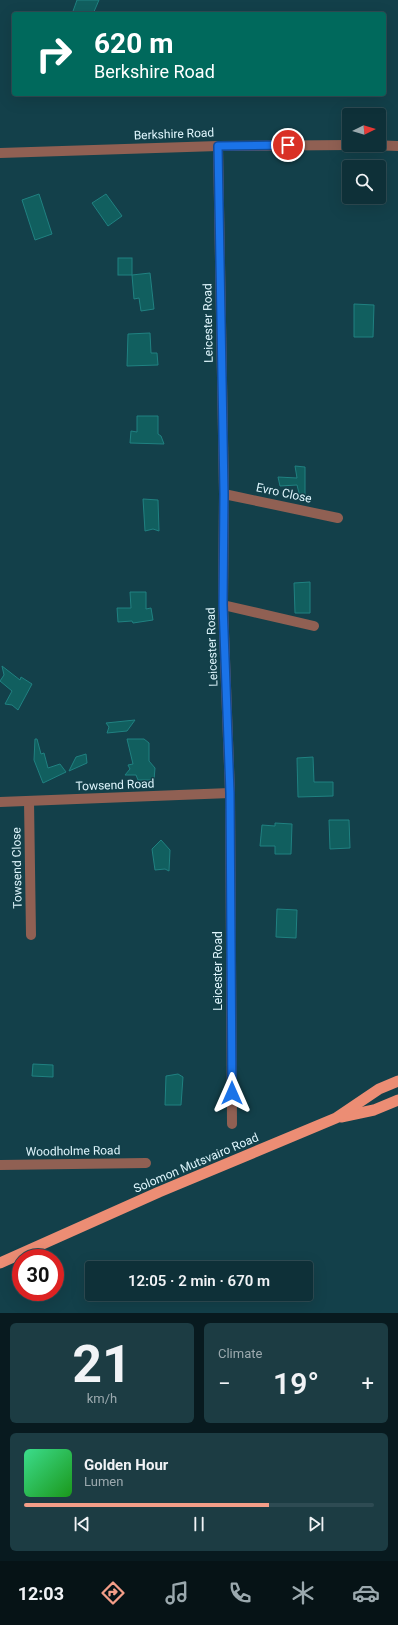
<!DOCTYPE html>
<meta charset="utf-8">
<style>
:root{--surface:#0e3038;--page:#1c3c43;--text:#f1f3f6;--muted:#9ba9ae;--line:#2e4b53;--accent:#f49e88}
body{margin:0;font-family:Roboto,sans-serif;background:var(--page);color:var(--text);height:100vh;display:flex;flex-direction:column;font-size:15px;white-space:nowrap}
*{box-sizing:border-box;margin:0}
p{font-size:13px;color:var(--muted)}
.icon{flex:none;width:22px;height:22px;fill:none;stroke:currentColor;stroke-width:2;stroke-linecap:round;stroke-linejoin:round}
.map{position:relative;height:1313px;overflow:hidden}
.side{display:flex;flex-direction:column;gap:10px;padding:10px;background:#081a1f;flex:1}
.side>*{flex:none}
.guide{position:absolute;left:12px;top:12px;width:374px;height:84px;border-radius:4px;box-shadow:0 4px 16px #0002,0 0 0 1px var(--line);background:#00695c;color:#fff;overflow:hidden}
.needle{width:26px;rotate:85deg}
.tools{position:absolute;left:342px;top:108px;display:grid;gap:8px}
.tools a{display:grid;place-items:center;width:44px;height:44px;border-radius:4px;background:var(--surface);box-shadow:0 4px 16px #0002,0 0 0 1px var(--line);font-size:20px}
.speed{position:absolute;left:12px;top:1249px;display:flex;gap:8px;font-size:20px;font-weight:700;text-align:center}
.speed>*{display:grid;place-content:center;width:52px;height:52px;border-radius:50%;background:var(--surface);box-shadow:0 4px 16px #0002,0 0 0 1px var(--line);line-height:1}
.speed .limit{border:6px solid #d22;background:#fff;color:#111}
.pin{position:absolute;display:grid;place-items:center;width:34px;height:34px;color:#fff;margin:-17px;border:2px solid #fff;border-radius:50%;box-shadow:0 1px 4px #0007}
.me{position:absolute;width:44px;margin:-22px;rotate:0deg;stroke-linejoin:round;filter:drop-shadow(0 0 3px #0008)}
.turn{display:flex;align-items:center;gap:14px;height:84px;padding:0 16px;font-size:18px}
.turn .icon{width:52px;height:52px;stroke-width:2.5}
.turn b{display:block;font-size:28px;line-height:34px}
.big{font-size:30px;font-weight:600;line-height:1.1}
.side .tile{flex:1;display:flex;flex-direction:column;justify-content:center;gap:6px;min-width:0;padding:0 14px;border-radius:6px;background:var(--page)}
.side .dial{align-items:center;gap:0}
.dial b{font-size:52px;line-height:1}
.song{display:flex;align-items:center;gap:12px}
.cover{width:48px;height:48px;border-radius:6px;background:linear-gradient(135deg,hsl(150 70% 55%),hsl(120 70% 35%))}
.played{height:4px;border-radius:2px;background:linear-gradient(90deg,var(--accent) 70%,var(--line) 70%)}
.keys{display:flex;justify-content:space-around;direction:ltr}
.heat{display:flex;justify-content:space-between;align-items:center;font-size:22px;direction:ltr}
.side .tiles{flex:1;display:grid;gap:10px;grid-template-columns:1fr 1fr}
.tile:last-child{grid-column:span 2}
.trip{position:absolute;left:85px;top:1261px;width:228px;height:40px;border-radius:4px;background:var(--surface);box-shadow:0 4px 16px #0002,0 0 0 1px var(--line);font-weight:600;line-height:40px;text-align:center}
.dock{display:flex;height:64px;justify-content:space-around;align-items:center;background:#061316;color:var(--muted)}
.dock .icon{width:28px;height:28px}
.dock .selected{color:var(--accent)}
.dock b{font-size:18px;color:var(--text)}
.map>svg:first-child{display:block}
.building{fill:#115f5f;stroke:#208181}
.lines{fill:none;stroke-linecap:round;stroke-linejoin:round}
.minor{stroke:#906053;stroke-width:10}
.trunk{stroke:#ec8d74;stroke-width:11}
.route-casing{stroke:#114b97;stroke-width:10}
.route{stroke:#1a73e8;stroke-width:7}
.labels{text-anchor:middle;stroke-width:3;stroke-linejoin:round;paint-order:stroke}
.street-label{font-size:12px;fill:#dff6fd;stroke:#13404a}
</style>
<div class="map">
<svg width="398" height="1313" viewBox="0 0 398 1313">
<rect width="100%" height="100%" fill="#13404a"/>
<g class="building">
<polygon points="77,0 99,0 93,14 72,14"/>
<polygon points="39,194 52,234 35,240 22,200"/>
<polygon points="106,194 122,216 108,226 92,203"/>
<rect x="118" y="258" width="14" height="17"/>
<polygon points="150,273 154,309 141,311 139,298 134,299 132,275"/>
<polygon points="354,304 374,305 373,337 354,337"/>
<polygon points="150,333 151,353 157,353 158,365 127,366 128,334"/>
<polygon points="137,416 158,416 158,434 161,436 164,444 130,443 131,431 137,432"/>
<polygon points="295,466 305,467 305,497 300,497 297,485 280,486 278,477 297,478"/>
<polygon points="143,499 158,500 159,531 153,529 145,531"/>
<polygon points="310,582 310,613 295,613 294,583"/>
<polygon points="130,592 146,592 146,609 151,608 153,620 133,623 132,621 118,622 117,608 131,608"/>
<polygon points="2,666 20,680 21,677 32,684 18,710 12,705 5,704 12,691 0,681 4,675"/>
<polygon points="135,720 127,731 107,733 109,727 106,723"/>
<polygon points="35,739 37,739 41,754 44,753 48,768 60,764 66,772 43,783 34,760"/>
<polygon points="127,739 144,739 149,743 149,761 155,768 154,780 138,780 136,775 125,775 130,769 128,765 133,764"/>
<polygon points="86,754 87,763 69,771 76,757"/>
<polygon points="313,757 314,782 333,782 333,796 298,797 297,758"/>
<polygon points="329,820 349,820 350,848 330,849"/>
<polygon points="275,823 292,824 291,854 275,854 275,846 260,846 262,825 275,826"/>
<polygon points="161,840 170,850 169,871 165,869 155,870 152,849"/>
<polygon points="277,909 297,910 296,938 276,937"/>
<polygon points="33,1064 53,1065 53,1077 32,1076"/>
<polygon points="178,1074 183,1077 181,1105 165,1105 166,1076"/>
</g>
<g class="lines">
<g class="minor">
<polyline points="371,145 398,146"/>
<polyline points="218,146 224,494 223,605 230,793 232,1124"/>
<polyline points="0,153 218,146 350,145"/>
<polyline points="224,494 338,518"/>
<polyline points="223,605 314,626"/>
<polyline points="29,801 31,935"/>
<polyline points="0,802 230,793"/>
<polyline points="0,1165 146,1163"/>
</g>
<g class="trunk">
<polyline points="341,1117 374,1110 398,1100"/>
<polyline points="0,1263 159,1192 336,1118 379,1089 398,1081"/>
</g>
</g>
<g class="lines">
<g class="route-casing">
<polyline id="route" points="232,1093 230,793 223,605 224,494 218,146 288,145"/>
</g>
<use href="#route" class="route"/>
</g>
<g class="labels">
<g class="street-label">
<text transform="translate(174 134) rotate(-2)" y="4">Berkshire Road</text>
<text transform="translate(208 323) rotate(-91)" y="4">Leicester Road</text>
<text transform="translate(284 493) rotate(12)" y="4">Evro Close</text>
<text transform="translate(212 647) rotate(-92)" y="4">Leicester Road</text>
<text transform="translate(115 785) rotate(-2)" y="4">Towsend Road</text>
<text transform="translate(17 868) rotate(-91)" y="4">Towsend Close</text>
<text transform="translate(218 971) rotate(-90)" y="4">Leicester Road</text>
<text transform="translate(73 1151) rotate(-1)" y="4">Woodholme Road</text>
<text transform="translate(196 1163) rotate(-23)" y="4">Solomon Mutsvairo Road</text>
</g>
</g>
</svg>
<div class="tools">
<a><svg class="needle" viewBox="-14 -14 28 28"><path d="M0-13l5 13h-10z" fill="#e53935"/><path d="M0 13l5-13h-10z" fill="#9ba9ae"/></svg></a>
<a><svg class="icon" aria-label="search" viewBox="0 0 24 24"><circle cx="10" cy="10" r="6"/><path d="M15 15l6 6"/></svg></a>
</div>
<div class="speed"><div class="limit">30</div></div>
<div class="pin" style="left:288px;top:145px;background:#d93025"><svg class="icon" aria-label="arrive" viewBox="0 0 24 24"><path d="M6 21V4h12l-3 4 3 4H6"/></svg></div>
<svg class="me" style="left:232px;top:1093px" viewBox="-20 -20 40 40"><path d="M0-17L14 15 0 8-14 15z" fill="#1a73e8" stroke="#fff" stroke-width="4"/></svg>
<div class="trip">12:05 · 2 min · 670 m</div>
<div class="guide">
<div class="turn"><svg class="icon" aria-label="right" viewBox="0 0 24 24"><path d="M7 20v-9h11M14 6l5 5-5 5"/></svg><div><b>620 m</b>Berkshire Road</div></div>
</div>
</div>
<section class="side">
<div class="tiles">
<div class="tile dial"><b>21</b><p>km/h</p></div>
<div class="tile"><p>Climate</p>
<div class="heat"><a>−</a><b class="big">19°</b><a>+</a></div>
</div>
<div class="tile">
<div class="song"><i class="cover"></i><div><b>Golden Hour</b><p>Lumen</p></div></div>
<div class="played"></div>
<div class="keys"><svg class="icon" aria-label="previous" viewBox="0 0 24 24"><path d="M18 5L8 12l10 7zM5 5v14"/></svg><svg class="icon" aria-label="pause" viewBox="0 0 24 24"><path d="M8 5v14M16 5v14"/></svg><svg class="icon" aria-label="next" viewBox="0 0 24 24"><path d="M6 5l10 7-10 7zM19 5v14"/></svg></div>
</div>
</div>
</section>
<nav class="dock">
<b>12:03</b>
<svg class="icon selected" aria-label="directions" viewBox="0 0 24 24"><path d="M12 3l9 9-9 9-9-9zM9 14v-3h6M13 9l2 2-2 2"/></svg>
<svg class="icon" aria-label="music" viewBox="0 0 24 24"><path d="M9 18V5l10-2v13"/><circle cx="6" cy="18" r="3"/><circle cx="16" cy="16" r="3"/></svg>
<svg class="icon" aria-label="phone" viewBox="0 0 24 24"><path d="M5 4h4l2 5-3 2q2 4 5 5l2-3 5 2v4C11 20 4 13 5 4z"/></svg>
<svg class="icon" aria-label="climate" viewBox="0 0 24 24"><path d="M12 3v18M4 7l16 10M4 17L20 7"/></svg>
<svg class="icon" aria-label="car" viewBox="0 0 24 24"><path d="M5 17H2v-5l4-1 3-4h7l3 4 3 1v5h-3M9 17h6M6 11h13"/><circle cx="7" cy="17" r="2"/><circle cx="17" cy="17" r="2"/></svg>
</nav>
